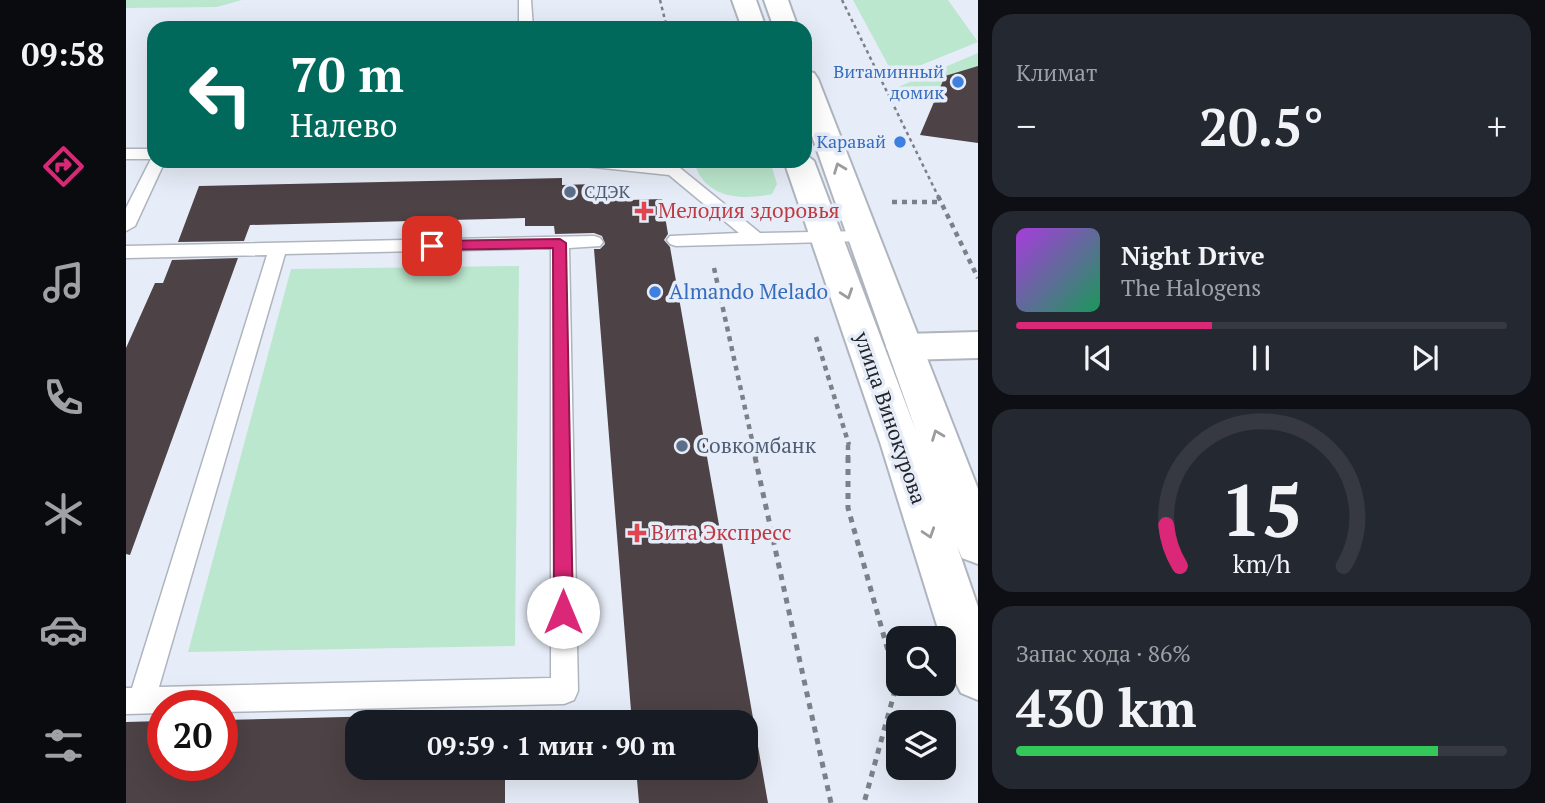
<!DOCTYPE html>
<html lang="ru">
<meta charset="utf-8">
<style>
:root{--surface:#171b24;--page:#242831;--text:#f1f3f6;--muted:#9ea1a6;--line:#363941;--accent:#db2777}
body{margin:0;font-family:"PT Serif",serif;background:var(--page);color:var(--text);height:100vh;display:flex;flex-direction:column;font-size:26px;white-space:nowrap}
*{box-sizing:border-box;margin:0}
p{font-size:23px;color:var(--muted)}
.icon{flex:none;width:38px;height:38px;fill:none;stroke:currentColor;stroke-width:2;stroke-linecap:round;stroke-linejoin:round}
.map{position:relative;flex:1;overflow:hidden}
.drawer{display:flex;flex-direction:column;gap:14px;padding:14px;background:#0d0f14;width:567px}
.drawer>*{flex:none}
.guide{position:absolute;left:21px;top:21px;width:665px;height:147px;border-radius:21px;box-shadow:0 7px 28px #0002;background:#00695c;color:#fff;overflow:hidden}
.buttons{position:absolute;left:760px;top:626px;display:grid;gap:14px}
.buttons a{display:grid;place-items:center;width:70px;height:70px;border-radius:14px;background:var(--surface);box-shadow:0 7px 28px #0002;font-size:35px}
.speed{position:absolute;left:21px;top:690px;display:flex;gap:14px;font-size:35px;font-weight:700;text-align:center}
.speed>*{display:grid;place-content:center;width:91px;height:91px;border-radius:50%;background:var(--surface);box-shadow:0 7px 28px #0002;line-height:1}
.speed .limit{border:10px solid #d22;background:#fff;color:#111}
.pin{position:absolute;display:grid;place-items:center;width:60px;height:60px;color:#fff;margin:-30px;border-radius:14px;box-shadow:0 4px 10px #0006}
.me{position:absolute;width:77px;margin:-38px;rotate:0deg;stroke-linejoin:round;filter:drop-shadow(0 0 5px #0008)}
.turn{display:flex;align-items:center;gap:24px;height:147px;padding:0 28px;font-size:32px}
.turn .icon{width:91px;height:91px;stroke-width:2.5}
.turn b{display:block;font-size:49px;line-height:60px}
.big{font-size:52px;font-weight:700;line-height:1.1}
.drawer .widget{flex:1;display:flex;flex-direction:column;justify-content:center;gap:10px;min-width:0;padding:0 24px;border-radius:21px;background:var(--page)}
.drawer .dial{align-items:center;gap:0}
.dial svg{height:182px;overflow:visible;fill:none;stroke:var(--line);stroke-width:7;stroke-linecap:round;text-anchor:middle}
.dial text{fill:var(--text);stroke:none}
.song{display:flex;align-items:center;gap:21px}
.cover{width:84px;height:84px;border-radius:10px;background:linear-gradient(135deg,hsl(280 70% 55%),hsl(150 70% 35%))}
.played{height:7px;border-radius:4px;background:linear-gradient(90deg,var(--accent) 40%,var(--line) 40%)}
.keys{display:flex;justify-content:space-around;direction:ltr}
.heat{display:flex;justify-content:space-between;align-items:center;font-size:38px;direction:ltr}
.charge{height:10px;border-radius:5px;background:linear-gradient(90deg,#34c759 86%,var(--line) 0)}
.trip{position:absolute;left:219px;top:710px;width:413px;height:70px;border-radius:21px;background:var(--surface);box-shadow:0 7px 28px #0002;font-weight:700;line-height:70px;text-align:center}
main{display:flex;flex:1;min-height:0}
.tabs{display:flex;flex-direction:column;width:126px;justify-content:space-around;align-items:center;background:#090b0e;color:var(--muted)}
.tabs .icon{width:49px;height:49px}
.tabs .on{color:var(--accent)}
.tabs b{font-size:32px;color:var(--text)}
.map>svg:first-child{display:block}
.green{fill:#bbe7ce}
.building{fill:#4d4245}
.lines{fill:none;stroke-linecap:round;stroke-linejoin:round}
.lane-casing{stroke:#afb5bf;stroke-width:3}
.street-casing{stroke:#afb5bf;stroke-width:4}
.secondary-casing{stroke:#afb5bf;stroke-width:4}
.path-far2{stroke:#7c8088;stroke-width:2.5;stroke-dasharray:3.5 3.5;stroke-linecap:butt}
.path-far1{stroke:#7c8088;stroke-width:4.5;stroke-dasharray:5 5;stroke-linecap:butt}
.path{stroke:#7c8088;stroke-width:5;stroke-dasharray:6 6;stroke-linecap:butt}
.lane{fill:#fff;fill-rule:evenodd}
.street{fill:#fff;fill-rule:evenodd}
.secondary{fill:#fff;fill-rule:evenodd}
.oneway{stroke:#9b9c9e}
.route{fill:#db2777;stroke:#8e194d;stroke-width:2}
.shop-dot{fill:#3f7fe0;stroke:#e7edf8;stroke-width:2.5}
.service-dot{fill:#5c6f8a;stroke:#e7edf8;stroke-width:2.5}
.health-dot{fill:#e0444e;stroke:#e7edf8;stroke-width:2.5}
.labels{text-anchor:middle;stroke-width:7;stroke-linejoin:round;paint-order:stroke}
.far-shop-label{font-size:18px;fill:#366cbe;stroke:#e7edf8;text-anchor:end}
.far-service-label{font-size:18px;fill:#4e5e75;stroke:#e7edf8;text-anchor:start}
.health-label{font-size:21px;fill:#be3a42;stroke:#e7edf8;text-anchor:start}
.shop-label{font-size:21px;fill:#366cbe;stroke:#e7edf8;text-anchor:start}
.street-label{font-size:21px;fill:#212428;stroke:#e7edf8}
.service-label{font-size:21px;fill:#4e5e75;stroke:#e7edf8;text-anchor:start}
</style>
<main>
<nav class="tabs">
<b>09:58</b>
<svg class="icon on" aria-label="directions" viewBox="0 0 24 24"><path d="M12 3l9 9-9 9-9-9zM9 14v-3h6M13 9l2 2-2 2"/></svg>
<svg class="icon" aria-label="music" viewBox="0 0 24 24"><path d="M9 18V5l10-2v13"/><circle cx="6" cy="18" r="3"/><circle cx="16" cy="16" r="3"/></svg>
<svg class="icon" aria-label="phone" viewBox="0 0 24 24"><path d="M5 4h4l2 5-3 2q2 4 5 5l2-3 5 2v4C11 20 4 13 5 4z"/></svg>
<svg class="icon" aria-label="climate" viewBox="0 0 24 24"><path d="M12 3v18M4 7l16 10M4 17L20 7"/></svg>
<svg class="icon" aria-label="car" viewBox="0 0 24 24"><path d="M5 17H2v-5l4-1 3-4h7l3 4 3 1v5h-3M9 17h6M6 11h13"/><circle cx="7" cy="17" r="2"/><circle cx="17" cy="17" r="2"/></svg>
<svg class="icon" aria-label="filters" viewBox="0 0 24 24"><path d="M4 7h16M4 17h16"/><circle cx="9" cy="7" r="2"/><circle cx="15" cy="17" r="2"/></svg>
</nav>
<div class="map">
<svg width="852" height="803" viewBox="0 0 852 803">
<rect width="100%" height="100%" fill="#e7edf8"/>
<g class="green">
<polygon points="0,0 116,0 91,7 0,8"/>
<polygon points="727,0 822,0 852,42 768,76"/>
<polygon points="852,53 852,85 772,87"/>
<path d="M568,161H644L651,184L646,194C615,201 577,198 568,161Z"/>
<polygon points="393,266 389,646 62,652 165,269"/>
</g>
<g class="building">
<polygon points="852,66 852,143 794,135 819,76"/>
<polygon points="436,178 436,185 468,184 469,191 502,191 503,200 536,199 542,234 538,240 544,247 642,803 513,803 510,768 620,768 620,723 506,723 468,249 474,249 479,244 476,236 468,233 429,234 428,226 399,226 399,218 124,225 118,241 52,242 73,186"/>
<polygon points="112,258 4,555 0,554 0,348 29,283 37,283 46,260"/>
<polygon points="380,713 380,723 231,723 231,768 379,768 379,803 0,803 0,722 37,721 37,765 96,765 96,720"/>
</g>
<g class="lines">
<g class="lane-casing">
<g id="lane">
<polygon points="393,0 405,0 407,28 393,28"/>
<polygon points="0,149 28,149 28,161 39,161 9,226 0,231 0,208 25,159 0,159"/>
<polygon points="450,161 501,161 554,168 634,233 738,231 747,236 738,241 550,246 544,244 541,240 544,236 613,233 543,175 458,166"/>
<path d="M468,236L474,238L477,242L474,246L443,248L452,691L448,700L438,704L96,712V705H37V713L0,714V688H6L141,255L0,258V246ZM425,248V678L33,687L159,254Z"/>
</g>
</g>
<g class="street-casing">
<polygon id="street" points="852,332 852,358 778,360 765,356 760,347 765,338 778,334"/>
</g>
<g class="secondary-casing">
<g id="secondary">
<polygon points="606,0 630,0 640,28 616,28"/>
<polygon points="638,0 662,0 672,28 648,28"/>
<polygon points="679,71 688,73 692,79 852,489 852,564 836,558 831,546 852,607 852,700 835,693 827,677 754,442 658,161 679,161 679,154 688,161 790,431 679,116"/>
</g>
</g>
<g class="path-far2">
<polyline points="534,0 541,28"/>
<polyline points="716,0 813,198"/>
<polyline points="59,164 167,161"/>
</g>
<g class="path-far1">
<polyline points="812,196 852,278"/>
<polyline points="766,202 814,202"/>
<polyline points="588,268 630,458"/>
<polyline points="690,337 723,445"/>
<polyline points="722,445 722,458"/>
</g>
<g class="path">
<polyline points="629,457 705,803"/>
<polyline points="722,457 722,508 771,683 738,803"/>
</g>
<use href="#lane" class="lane"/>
<use href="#street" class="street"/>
<use href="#secondary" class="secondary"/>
</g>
<defs><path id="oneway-chevron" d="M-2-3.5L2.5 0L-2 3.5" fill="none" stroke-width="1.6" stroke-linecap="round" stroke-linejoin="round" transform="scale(1.75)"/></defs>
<g class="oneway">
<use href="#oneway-chevron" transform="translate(713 168) rotate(-111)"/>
<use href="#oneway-chevron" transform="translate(721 294) rotate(71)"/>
<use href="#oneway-chevron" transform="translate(811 435) rotate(-111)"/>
<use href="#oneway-chevron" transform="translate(803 533) rotate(72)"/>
</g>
<polygon class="route" points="434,239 440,243 447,612 444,618 437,621 431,618 428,612 427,248 306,250 299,246 306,241"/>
<g class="shop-dot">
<circle cx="832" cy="82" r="7"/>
<circle cx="774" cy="142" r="7"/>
<circle cx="529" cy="292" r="7"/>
</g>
<g class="service-dot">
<circle cx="444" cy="192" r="7"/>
<circle cx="556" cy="446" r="7"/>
</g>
<g class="health-dot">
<path d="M514.5 200.5h7v7h7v7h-7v7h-7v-7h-7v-7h7z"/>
<path d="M507.5 522.5h7v7h7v7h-7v7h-7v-7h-7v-7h7z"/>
</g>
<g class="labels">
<g class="far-shop-label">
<text x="818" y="78">Витаминный<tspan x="818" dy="21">домик</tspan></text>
<text x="760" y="148">Каравай</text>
</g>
<g class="far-service-label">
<text x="458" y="198">СДЭК</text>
</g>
<g class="health-label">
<text x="532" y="218">Мелодия здоровья</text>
<text x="525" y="540">Вита Экспресс</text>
</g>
<g class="shop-label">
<text x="543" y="299">Almando Melado</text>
</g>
<g class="street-label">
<text transform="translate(764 418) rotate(71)" y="7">улица Винокурова</text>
</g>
<g class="service-label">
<text x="570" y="453">Совкомбанк</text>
</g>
</g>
</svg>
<div class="buttons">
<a><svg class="icon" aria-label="search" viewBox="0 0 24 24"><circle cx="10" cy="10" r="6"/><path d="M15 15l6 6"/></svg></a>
<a><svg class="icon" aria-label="layers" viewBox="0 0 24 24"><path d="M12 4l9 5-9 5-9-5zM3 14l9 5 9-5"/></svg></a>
</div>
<div class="speed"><div class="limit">20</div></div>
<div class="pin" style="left:306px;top:246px;background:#d93025"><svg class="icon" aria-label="arrive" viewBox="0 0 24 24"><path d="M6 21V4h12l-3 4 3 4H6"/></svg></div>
<svg class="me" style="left:437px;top:612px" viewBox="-20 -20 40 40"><circle r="19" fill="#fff"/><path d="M0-13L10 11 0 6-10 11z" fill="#db2777"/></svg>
<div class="trip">09:59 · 1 мин · 90 m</div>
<div class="guide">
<div class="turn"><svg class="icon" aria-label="left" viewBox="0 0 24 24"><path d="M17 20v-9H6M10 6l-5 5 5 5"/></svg><div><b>70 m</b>Налево</div></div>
</div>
</div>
<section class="drawer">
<div class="widget"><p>Климат</p>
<div class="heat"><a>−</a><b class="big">20.5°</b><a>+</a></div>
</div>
<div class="widget">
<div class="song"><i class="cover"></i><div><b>Night Drive</b><p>The Halogens</p></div></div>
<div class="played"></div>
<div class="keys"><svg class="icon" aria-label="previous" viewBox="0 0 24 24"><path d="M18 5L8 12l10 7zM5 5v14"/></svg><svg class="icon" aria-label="pause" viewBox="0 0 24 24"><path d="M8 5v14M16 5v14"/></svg><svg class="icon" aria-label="next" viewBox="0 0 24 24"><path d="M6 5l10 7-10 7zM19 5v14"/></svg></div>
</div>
<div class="widget dial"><svg viewBox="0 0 100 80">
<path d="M14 69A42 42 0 1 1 86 69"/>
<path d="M14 69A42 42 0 0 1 8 51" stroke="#db2777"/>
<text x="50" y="56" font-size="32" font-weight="700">15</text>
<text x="50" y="72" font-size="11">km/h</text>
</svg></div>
<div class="widget"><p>Запас хода · 86%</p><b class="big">430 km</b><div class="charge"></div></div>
</section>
</main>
